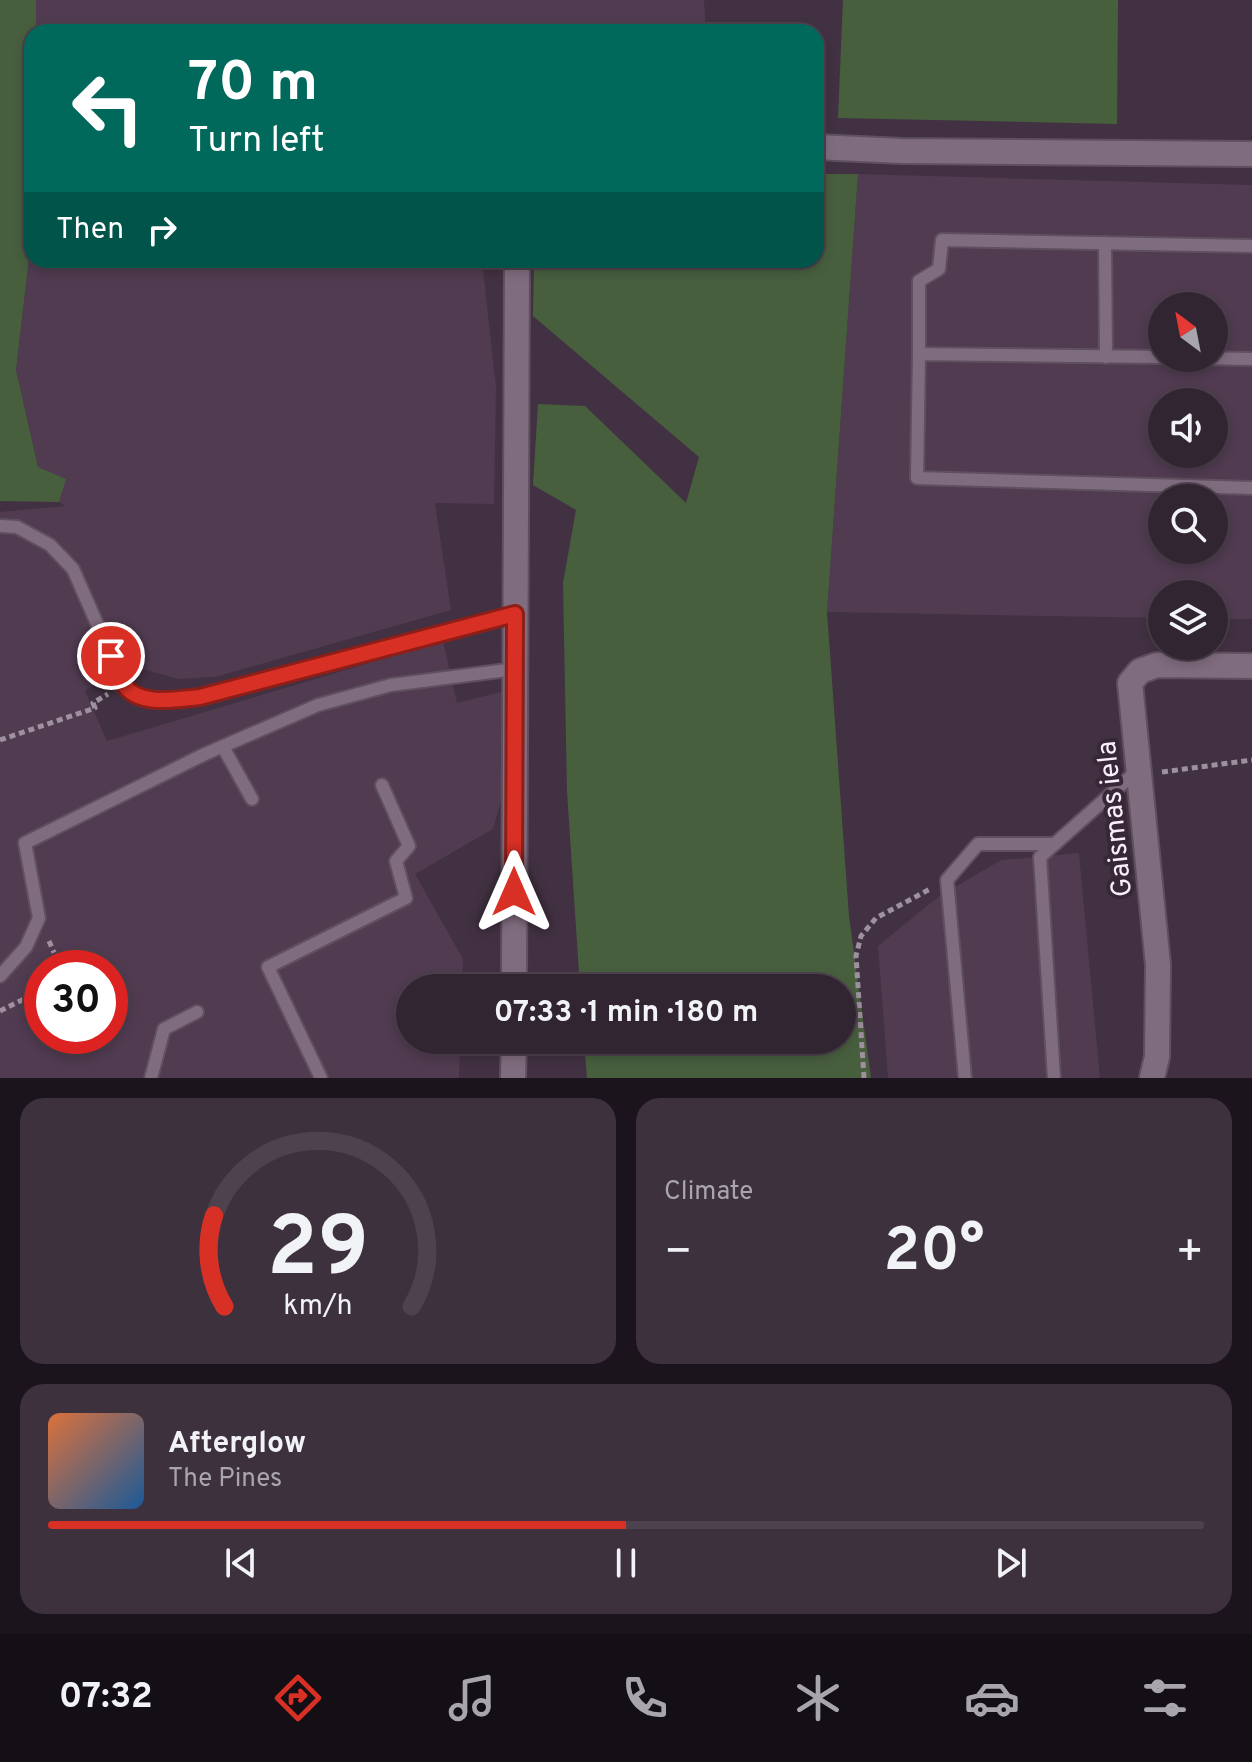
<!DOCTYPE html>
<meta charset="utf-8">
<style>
:root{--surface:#322532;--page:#3d313e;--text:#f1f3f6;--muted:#a8a5ac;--line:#4d424d;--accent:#d93025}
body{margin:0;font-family:Overpass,sans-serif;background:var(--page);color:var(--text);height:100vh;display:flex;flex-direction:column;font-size:30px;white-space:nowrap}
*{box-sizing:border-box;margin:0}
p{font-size:26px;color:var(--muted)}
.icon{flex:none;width:44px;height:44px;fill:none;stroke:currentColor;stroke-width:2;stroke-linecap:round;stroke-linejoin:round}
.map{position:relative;height:1078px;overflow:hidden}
.details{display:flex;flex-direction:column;gap:20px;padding:20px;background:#1c141c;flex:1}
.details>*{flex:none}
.top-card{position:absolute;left:24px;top:24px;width:800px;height:244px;border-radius:24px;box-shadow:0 4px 12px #0003,0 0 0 2px var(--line);background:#00695c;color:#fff;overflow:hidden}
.needle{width:52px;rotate:328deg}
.controls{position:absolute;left:1148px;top:292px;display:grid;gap:16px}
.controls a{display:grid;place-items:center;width:80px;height:80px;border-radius:50%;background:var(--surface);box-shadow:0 4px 12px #0003,0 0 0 2px var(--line);font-size:40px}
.speed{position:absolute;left:24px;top:950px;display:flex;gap:16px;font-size:40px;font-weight:700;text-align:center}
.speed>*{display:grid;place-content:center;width:104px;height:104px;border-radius:50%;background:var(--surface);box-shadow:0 4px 12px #0003,0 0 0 2px var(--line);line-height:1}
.speed .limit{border:12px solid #d22;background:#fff;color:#111}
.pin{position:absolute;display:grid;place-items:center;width:68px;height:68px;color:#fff;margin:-34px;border:4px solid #fff;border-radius:50%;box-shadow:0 2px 8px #0007}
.me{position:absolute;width:88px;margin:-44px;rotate:0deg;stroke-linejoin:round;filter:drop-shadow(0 0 6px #0008)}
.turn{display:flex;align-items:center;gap:28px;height:168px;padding:0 32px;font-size:36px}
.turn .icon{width:104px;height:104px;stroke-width:2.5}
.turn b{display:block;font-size:56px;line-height:68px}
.then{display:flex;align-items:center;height:76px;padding:0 32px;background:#0003;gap:16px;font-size:30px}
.big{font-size:60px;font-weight:700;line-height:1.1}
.details .card{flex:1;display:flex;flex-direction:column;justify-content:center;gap:12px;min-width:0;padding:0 28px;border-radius:24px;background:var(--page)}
.details .dial{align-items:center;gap:0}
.dial svg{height:208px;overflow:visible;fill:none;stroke:var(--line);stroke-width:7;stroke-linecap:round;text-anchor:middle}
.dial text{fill:var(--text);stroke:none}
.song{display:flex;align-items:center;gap:24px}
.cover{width:96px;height:96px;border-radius:12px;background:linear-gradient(135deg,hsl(20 70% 55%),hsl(210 70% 35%))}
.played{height:8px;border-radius:4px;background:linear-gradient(90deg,var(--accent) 50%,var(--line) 50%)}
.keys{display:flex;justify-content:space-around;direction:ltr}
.heat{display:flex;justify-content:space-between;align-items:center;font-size:44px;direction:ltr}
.details .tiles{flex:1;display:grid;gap:20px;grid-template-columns:1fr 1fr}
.card:last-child{grid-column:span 2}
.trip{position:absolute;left:396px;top:974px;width:460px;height:80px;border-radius:40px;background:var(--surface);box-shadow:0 4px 12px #0003,0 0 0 2px var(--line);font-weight:700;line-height:80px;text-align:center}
.menu{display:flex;height:128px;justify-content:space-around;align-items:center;background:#140f14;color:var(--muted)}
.menu .icon{width:56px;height:56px}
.menu .current{color:var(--accent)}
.menu b{font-size:36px;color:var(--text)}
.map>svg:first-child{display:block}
.built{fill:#503b50;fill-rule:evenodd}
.green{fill:#485f3e}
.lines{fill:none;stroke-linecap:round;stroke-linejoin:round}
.lane-casing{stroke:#5f505f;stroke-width:16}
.street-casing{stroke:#5f505f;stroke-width:28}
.path{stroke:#9e909e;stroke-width:5;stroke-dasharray:6 4;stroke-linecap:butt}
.lane{stroke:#806c7f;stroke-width:12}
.street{stroke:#806c7f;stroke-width:24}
.route-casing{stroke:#8d1f18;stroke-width:20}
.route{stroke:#d93025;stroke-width:14}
.labels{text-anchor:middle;stroke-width:8;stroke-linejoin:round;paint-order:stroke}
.street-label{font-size:28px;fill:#faeffa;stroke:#382737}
</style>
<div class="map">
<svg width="1252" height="1078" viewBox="0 0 1252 1078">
<rect width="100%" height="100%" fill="#423142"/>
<g class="built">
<polygon points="36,0 704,0 706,32 36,32"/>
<path d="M858,174L1252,185V619H1214V594H1162V618L827,612ZM1162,306H1214V358H1162ZM1162,402H1214V454H1162ZM1162,498H1214V550H1162Z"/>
<path d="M32,232V260H482L496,387L494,504L435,503L451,610L215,677L178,679L139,668L116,694L106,678L85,691L107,741L443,641L457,703L505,691L506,784L493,829L415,874L463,959L462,988H410V1040H460L459,1078H0V512L65,506L59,502L65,479L38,467L16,370ZM42,968H110V1036H42Z"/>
<polygon points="1079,853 1100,1078 888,1078 878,946 938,897 1001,860"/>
</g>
<g class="green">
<polygon points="0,0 36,0 36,32 32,32 32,232 16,370 38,467 66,479 59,502 0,501"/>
<polygon points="843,0 1118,0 1117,124 838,118"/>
<polygon points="816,174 858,174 827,612 849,916 871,1078 587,1078 584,1040 842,1040 842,988 580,988 567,791 563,583 576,510 533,485 538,404 585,406 686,503 699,457 533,316 534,260 816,260"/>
</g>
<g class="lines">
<g class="lane-casing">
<g id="lane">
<polyline points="1105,243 1106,357"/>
<polyline points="919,354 919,281 939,269 942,240 1252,246"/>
<polyline points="1162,357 919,354 917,478 1252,488"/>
<polyline points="1195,358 1252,359"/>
<path d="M0,526L17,527L50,545L73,569L124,685C145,705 174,699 200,697L515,614"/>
<polyline points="223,747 252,799"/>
<polyline points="0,976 26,947 39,918 25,843 205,754 318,705 391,685 515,669"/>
<polyline points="151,1078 164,1029 197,1012"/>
<polyline points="321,1078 268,967 406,898 396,861 409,846 382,785"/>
<polyline points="965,1078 947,880 978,844 1055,844"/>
<polyline points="1054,1078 1040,857 1138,770"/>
</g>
</g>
<g class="street-casing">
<g id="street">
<polyline points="816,147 902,151 1252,154"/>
<polyline points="514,988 517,260"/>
<polyline points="513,1078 514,1040"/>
<polyline points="1152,1078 1157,1057 1158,965 1130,683 1140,671 1157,665 1252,666"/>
</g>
</g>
<g class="path">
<polyline points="0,740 95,708 93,703 108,694"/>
<polyline points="1162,772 1252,760"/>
<polyline points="49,941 56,957 56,968"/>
<polyline points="0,1011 42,990"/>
<polyline points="864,1078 856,956 861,936 876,918 932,888"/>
</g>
<use href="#lane" class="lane"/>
<use href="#street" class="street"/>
</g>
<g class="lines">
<g class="route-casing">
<path id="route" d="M111,656C116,666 119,678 125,686C141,707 178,699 200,697L515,614L514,892"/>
</g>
<use href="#route" class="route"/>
</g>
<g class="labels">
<g class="street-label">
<text transform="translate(1113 819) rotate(-96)" y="10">Gaismas iela</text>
</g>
</g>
</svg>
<div class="controls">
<a><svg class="needle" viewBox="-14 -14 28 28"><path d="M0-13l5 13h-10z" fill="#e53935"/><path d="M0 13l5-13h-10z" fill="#a8a5ac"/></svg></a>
<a><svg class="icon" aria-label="sound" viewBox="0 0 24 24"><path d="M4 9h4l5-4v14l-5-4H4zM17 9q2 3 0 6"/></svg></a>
<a><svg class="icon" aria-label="search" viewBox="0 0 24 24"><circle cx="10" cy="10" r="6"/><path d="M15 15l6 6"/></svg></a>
<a><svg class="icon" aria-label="layers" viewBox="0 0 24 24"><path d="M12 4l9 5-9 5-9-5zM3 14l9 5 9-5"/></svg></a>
</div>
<div class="speed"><div class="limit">30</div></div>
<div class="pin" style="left:111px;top:656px;background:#d93025"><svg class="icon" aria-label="arrive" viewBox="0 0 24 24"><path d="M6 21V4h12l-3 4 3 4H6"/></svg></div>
<svg class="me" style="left:514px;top:892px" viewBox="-20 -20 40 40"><path d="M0-17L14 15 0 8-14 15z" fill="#d93025" stroke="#fff" stroke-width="4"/></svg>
<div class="trip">07:33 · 1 min · 180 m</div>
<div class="top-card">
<div class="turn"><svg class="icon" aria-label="left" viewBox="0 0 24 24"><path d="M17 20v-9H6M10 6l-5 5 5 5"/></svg><div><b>70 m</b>Turn left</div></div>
<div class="then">Then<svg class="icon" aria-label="right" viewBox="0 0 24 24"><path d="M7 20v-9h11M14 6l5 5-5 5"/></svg></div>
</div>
</div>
<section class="details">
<div class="tiles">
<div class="card dial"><svg viewBox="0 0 100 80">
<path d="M14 69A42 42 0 1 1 86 69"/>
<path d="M14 69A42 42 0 0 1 10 34" stroke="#d93025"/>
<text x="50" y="56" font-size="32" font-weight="700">29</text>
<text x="50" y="72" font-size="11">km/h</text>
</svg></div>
<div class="card"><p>Climate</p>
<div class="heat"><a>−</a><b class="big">20°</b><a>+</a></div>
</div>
<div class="card">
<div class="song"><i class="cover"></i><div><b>Afterglow</b><p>The Pines</p></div></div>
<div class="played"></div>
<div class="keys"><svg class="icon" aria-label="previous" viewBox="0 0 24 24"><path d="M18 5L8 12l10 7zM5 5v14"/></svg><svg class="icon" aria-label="pause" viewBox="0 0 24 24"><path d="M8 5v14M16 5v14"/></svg><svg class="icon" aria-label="next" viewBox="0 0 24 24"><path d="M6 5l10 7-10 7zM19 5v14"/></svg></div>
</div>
</div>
</section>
<nav class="menu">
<b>07:32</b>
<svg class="icon current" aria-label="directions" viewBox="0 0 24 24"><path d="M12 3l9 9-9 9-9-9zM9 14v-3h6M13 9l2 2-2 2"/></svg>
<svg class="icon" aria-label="music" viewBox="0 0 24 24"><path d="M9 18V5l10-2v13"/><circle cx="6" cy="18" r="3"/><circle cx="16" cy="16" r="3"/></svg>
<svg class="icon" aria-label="phone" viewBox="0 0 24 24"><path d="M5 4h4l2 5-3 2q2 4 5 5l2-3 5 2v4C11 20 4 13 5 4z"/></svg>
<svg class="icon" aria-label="climate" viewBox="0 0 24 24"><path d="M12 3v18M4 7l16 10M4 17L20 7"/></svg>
<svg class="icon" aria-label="car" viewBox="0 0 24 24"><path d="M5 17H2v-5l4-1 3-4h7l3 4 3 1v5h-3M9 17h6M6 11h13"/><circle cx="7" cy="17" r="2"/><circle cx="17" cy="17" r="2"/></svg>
<svg class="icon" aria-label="filters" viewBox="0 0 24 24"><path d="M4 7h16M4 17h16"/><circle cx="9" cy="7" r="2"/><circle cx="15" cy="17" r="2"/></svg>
</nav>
